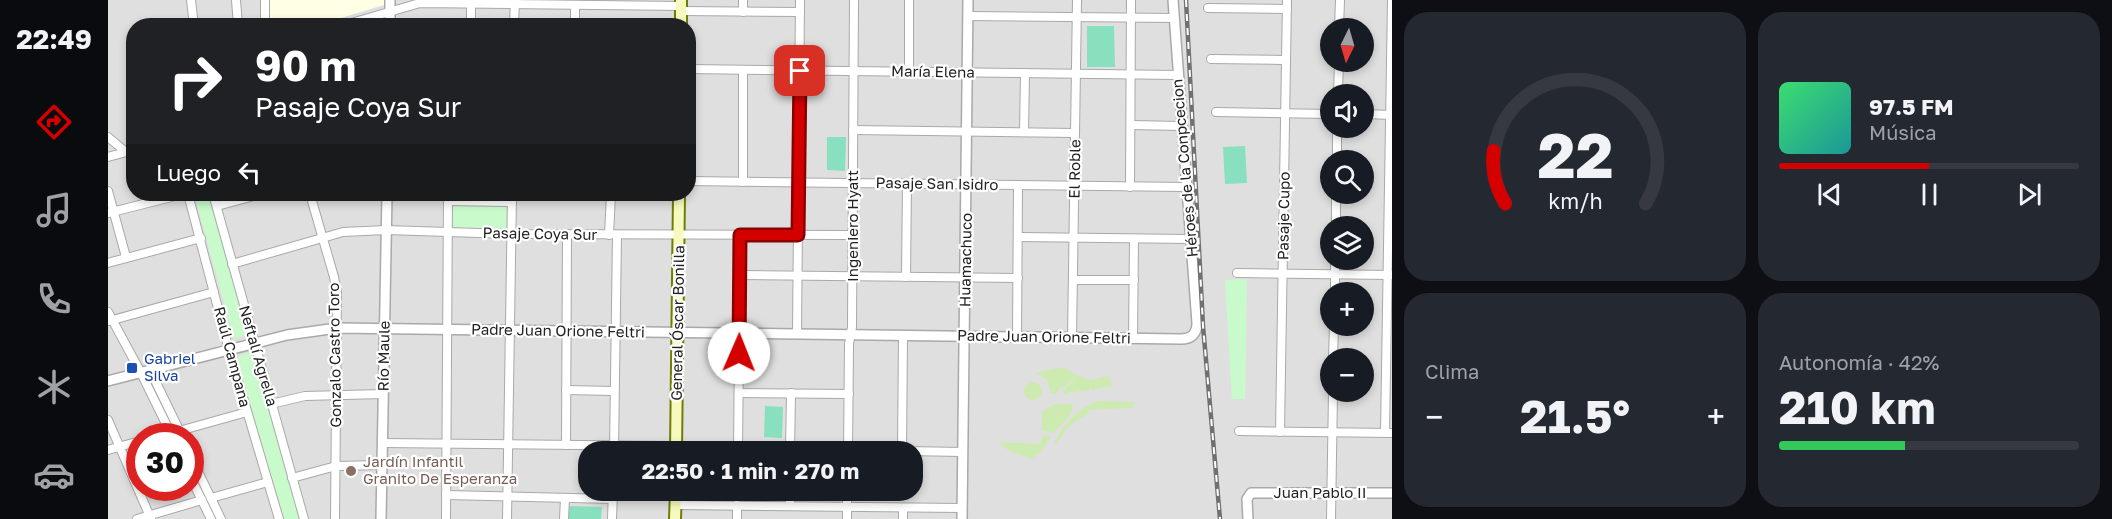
<!DOCTYPE html>
<html lang="es">
<meta charset="utf-8">
<style>
:root{--surface:#171b24;--page:#242831;--text:#f1f3f6;--muted:#9ea1a6;--line:#363941;--accent:#d40000}
body{margin:0;font-family:"Golos Text",sans-serif;background:var(--page);color:var(--text);height:100vh;display:flex;flex-direction:column;font-size:22px;white-space:nowrap}
*{box-sizing:border-box;margin:0}
p{font-size:20px;color:var(--muted)}
.icon{flex:none;width:33px;height:33px;fill:none;stroke:currentColor;stroke-width:2;stroke-linecap:round;stroke-linejoin:round}
.map{position:relative;flex:1;overflow:hidden}
.panel{display:flex;flex-direction:column;gap:12px;padding:12px;background:#0d0f14;width:720px}
.panel>*{flex:none}
.guide{position:absolute;left:18px;top:18px;width:570px;height:183px;border-radius:24px;box-shadow:0 3px 9px #0003;background:#202124;color:#fff;overflow:hidden}
.needle{width:39px;rotate:185deg}
.buttons{position:absolute;left:1212px;top:18px;display:grid;gap:12px}
.buttons a{display:grid;place-items:center;width:54px;height:54px;border-radius:50%;background:var(--surface);box-shadow:0 3px 9px #0003;font-size:30px}
.speed{position:absolute;left:18px;top:423px;display:flex;gap:12px;font-size:30px;font-weight:700;text-align:center}
.speed>*{display:grid;place-content:center;width:78px;height:78px;border-radius:50%;background:var(--surface);box-shadow:0 3px 9px #0003;line-height:1}
.speed .limit{border:9px solid #d22;background:#fff;color:#111}
.pin{position:absolute;display:grid;place-items:center;width:51px;height:51px;color:#fff;margin:-26px;border-radius:12px;box-shadow:0 3px 9px #0006}
.me{position:absolute;width:66px;margin:-33px;rotate:1deg;stroke-linejoin:round;filter:drop-shadow(0 0 4px #0008)}
.turn{display:flex;align-items:center;gap:21px;height:126px;padding:0 30px;font-size:27px}
.turn .icon{width:78px;height:78px;stroke-width:2.5}
.turn b{display:block;font-size:42px;line-height:51px}
.then{display:flex;align-items:center;height:57px;padding:0 30px;background:#0003;gap:12px;font-size:22px}
.big{font-size:45px;font-weight:700;line-height:1.1}
.panel .card{flex:1;display:flex;flex-direction:column;justify-content:center;gap:9px;min-width:0;padding:0 21px;border-radius:24px;background:var(--page)}
.panel .dial{align-items:center;gap:0}
.dial svg{height:156px;overflow:visible;fill:none;stroke:var(--line);stroke-width:7;stroke-linecap:round;text-anchor:middle}
.dial text{fill:var(--text);stroke:none}
.song{display:flex;align-items:center;gap:18px}
.cover{width:72px;height:72px;border-radius:9px;background:linear-gradient(135deg,hsl(140 70% 55%),hsl(180 70% 35%))}
.played{height:6px;border-radius:3px;background:linear-gradient(90deg,var(--accent) 50%,var(--line) 50%)}
.keys{display:flex;justify-content:space-around;direction:ltr}
.heat{display:flex;justify-content:space-between;align-items:center;font-size:33px;direction:ltr}
.charge{height:9px;border-radius:4px;background:linear-gradient(90deg,#34c759 42%,var(--line) 0)}
.panel .tiles{flex:1;display:grid;gap:12px;grid-template-columns:repeat(2,1fr)}
.trip{position:absolute;left:470px;top:441px;width:345px;height:60px;border-radius:24px;background:var(--surface);box-shadow:0 3px 9px #0003;font-weight:700;line-height:60px;text-align:center}
main{display:flex;flex:1;min-height:0}
.menu{display:flex;flex-direction:column;width:108px;justify-content:space-around;align-items:center;background:#090b0e;color:var(--muted)}
.menu .icon{width:42px;height:42px}
.menu .active{color:var(--accent)}
.menu b{font-size:27px;color:var(--text)}
.map>svg:first-child{display:block}
.residential{fill:#e0dfdf;fill-rule:evenodd}
.education{fill:#ffffe5}
.grass{fill:#cdebb0}
.park{fill:#c8facc}
.pitch{fill:#88e0be}
.lines{fill:none;stroke-linecap:round;stroke-linejoin:round}
.minor-casing{stroke:#a9a9a9;stroke-width:10}
.tertiary-casing{stroke:#a9a9a9;stroke-width:12}
.secondary-casing{stroke:#707d05;stroke-width:14}
.minor{stroke:#fff;stroke-width:8}
.tertiary{stroke:#fff;stroke-width:9}
.secondary{stroke:#f7fabf;stroke-width:10}
.rail-casing{stroke:#707070;stroke-width:4.5}
.rail{stroke:#fff;stroke-width:2;stroke-dasharray:7;stroke-linecap:butt}
.route-casing{stroke:#8a0000;stroke-width:15}
.route{stroke:#d40000;stroke-width:10}
.transit-dot{fill:#1a4fb4;stroke:#fff;stroke-width:2}
.education-dot{fill:#8d6e63;stroke:#fff;stroke-width:2}
.labels{text-anchor:middle;stroke-width:4.5;stroke-linejoin:round;paint-order:stroke}
.street-label{font-size:15px;fill:#222;stroke:#fff}
.transit-label{font-size:15px;fill:#164399;stroke:#fff;text-anchor:start}
.education-label{font-size:15px;fill:#785e54;stroke:#fff;text-anchor:start}
</style>
<main>
<nav class="menu">
<b>22:49</b>
<svg class="icon active" aria-label="directions" viewBox="0 0 24 24"><path d="M12 3l9 9-9 9-9-9zM9 14v-3h6M13 9l2 2-2 2"/></svg>
<svg class="icon" aria-label="music" viewBox="0 0 24 24"><path d="M9 18V5l10-2v13"/><circle cx="6" cy="18" r="3"/><circle cx="16" cy="16" r="3"/></svg>
<svg class="icon" aria-label="phone" viewBox="0 0 24 24"><path d="M5 4h4l2 5-3 2q2 4 5 5l2-3 5 2v4C11 20 4 13 5 4z"/></svg>
<svg class="icon" aria-label="climate" viewBox="0 0 24 24"><path d="M12 3v18M4 7l16 10M4 17L20 7"/></svg>
<svg class="icon" aria-label="car" viewBox="0 0 24 24"><path d="M5 17H2v-5l4-1 3-4h7l3 4 3 1v5h-3M9 17h6M6 11h13"/><circle cx="7" cy="17" r="2"/><circle cx="17" cy="17" r="2"/></svg>
</nav>
<div class="map">
<svg width="1284" height="519" viewBox="0 0 1284 519">
<rect width="100%" height="100%" fill="#f2efe9"/>
<path class="residential" d="M0,0H1284V519H0ZM26,26H580V194H26ZM1222,28H1256V62H1222ZM1222,94H1256V128H1222ZM1222,160H1256V194H1222ZM1222,226H1256V260H1222ZM1222,292H1256V326H1222ZM1222,358H1256V392H1222ZM32,436H82V488H32ZM480,452H804V490H480Z"/>
<polygon class="education" points="161,0 279,0 279,4 210,25 163,25 159,12"/>
<g class="grass">
<polygon points="955,367 968,375 956,388 954,387 946,394 942,392 939,380 928,373"/>
<polygon points="969,375 983,380 1000,376 1004,386 1003,388 998,386 991,389 987,388 986,390 982,388 981,391 973,390 966,393 963,391 958,395 955,392"/>
<circle cx="925" cy="391" r="9"/>
<path d="M989,401L1027,402L1024,408L982,410L978,415L961,426L948,444L946,443C955,424 970,409 989,401Z"/>
<polygon points="947,404 963,404 965,408 961,417 945,433 934,430 934,411"/>
<polygon points="934,435 943,436 934,451 923,459 900,450 890,442 933,444"/>
</g>
<g class="park">
<polygon points="86,194 100,194 139,335 126,339"/>
<polygon points="345,205 399,206 398,230 345,229"/>
<polygon points="1139,279 1137,399 1124,399 1117,280"/>
<polygon points="140,353 143,354 146,359 192,519 176,519 129,360 132,355"/>
</g>
<g class="pitch">
<polygon points="979,26 1006,26 1007,67 979,67"/>
<polygon points="719,137 738,137 737,171 719,170"/>
<polygon points="1137,146 1139,183 1117,184 1115,147"/>
<polygon points="657,406 675,407 674,438 656,437"/>
<polygon points="460,506 494,507 493,519 460,519"/>
</g>
<g class="lines">
<g class="minor-casing">
<g id="minor">
<polyline points="83,0 86,26"/>
<polyline points="128,0 130,26"/>
<polyline points="157,0 157,26"/>
<polyline points="1100,8 1179,9"/>
<polyline points="573,11 692,12"/>
<polyline points="635,12 635,0"/>
<polyline points="860,16 1066,18"/>
<polyline points="233,26 312,3 573,6"/>
<polyline points="363,26 363,4"/>
<polyline points="406,26 407,0"/>
<polyline points="467,26 467,5"/>
<polyline points="1231,28 1232,0"/>
<polyline points="1103,59 1178,60"/>
<polyline points="580,69 1070,75"/>
<polyline points="801,72 801,0"/>
<polyline points="1230,94 1231,62"/>
<polyline points="1108,112 1222,114"/>
<polyline points="1256,114 1284,115"/>
<polyline points="1023,125 1073,126"/>
<polyline points="745,130 967,133"/>
<polyline points="916,132 917,73"/>
<polyline points="0,137 18,152"/>
<polyline points="0,157 26,150"/>
<polyline points="1229,160 1229,128"/>
<polyline points="580,181 1078,187"/>
<polyline points="635,182 635,70"/>
<polyline points="1022,187 1023,0"/>
<polyline points="0,191 18,257"/>
<polyline points="80,194 121,350 171,519"/>
<polyline points="105,194 196,519"/>
<polyline points="202,194 226,277 229,293 227,519"/>
<polyline points="340,201 404,202"/>
<polyline points="109,206 153,194"/>
<polyline points="0,213 75,194"/>
<polyline points="1228,226 1228,194"/>
<polyline points="501,235 503,194"/>
<polyline points="910,237 1083,239"/>
<polyline points="0,263 93,238"/>
<polyline points="124,264 235,232 278,230 403,234 745,235"/>
<polyline points="1129,273 1283,275"/>
<polyline points="632,275 910,278"/>
<polyline points="798,277 799,184"/>
<polyline points="965,280 1026,280"/>
<polyline points="1227,292 1227,260"/>
<polyline points="0,312 33,373 64,436"/>
<polyline points="1,321 106,292"/>
<polyline points="689,334 692,0"/>
<polyline points="909,337 910,185"/>
<polyline points="964,338 969,0"/>
<polyline points="1025,339 1026,239"/>
<polyline points="1225,358 1226,326"/>
<polyline points="42,370 74,436"/>
<polyline points="458,390 506,391"/>
<polyline points="631,393 741,394"/>
<polyline points="163,404 197,396 275,394"/>
<polyline points="0,420 43,519"/>
<polyline points="71,431 139,412"/>
<polyline points="1131,431 1284,433"/>
<polyline points="1172,432 1179,0"/>
<polyline points="1277,433 1284,0"/>
<polyline points="50,436 62,433"/>
<polyline points="274,443 568,446"/>
<polyline points="458,445 459,234"/>
<polyline points="0,450 32,441"/>
<polyline points="740,450 855,452"/>
<polyline points="794,451 795,336"/>
<polyline points="506,452 509,235"/>
<polyline points="630,452 632,235"/>
<polyline points="682,452 683,393"/>
<polyline points="740,452 741,344 744,327 746,0"/>
<polyline points="82,455 113,519"/>
<polyline points="82,476 103,519"/>
<polyline points="184,478 228,466 273,465"/>
<polyline points="338,495 505,499"/>
<polyline points="103,498 160,482"/>
<polyline points="568,505 854,508"/>
<polyline points="682,506 682,490"/>
<polyline points="29,519 94,500"/>
<polyline points="338,519 340,194"/>
<polyline points="399,519 404,194"/>
<polyline points="456,519 457,498"/>
<polyline points="504,519 505,490"/>
<polyline points="629,519 629,505"/>
<polyline points="739,519 739,490"/>
<polyline points="795,519 795,508"/>
<polyline points="1223,519 1225,392"/>
</g>
</g>
<g class="tertiary-casing">
<g id="tertiary">
<polyline points="282,26 282,0"/>
<path d="M0,381L179,335L229,328L1073,339C1083,339 1089,334 1089,323L1065,0"/>
<polyline points="273,519 279,194"/>
<polyline points="854,519 860,0"/>
<polyline points="1140,519 1139,499 1143,493 1284,493"/>
</g>
</g>
<g class="secondary-casing">
<g id="secondary">
<polyline points="573,26 573,0"/>
<polyline points="568,452 571,194"/>
<polyline points="567,519 568,490"/>
</g>
</g>
<use href="#minor" class="minor"/>
<use href="#tertiary" class="tertiary"/>
<use href="#secondary" class="secondary"/>
<g class="rail-casing">
<polyline id="rail" points="1078,0 1095,326 1112,519"/>
</g>
<use href="#rail" class="rail"/>
</g>
<g class="lines">
<g class="route-casing">
<polyline id="route" points="631,353 632,235 690,235 692,71"/>
</g>
<use href="#route" class="route"/>
</g>
<rect class="transit-dot" x="18" y="362" width="12" height="12" rx="3"/>
<circle class="education-dot" cx="243" cy="471" r="6"/>
<g class="labels">
<g class="street-label">
<text transform="translate(825 72) rotate(1)" y="5">María Elena</text>
<text transform="translate(1077 168) rotate(-95)" y="5">Héroes de la Conpcecion</text>
<text transform="translate(967 169) rotate(-89)" y="5">El Roble</text>
<text transform="translate(829 184) rotate(1)" y="5">Pasaje San Isidro</text>
<text transform="translate(1176 216) rotate(-89)" y="5">Pasaje Cupo</text>
<text transform="translate(745 226) rotate(-90)" y="5">Ingeniero Hyatt</text>
<text transform="translate(432 234) rotate(1)" y="5">Pasaje Coya Sur</text>
<text transform="translate(858 260) rotate(-89)" y="5">Huamachuco</text>
<text transform="translate(570 323) rotate(-89)" y="5">General Óscar Bonilla</text>
<text transform="translate(450 331) rotate(1)" y="5">Padre Juan Orione Feltri</text>
<text transform="translate(936 337) rotate(1)" y="5">Padre Juan Orione Feltri</text>
<text transform="translate(227 355) rotate(-91)" y="5">Gonzalo Castro Toro</text>
<text transform="translate(150 356) rotate(74)" y="5">Neftalí Agrella</text>
<text transform="translate(276 356) rotate(-89)" y="5">Río Maule</text>
<text transform="translate(124 357) rotate(75)" y="5">Raúl Campana</text>
<text x="1212" y="498">Juan Pablo II</text>
</g>
<g class="transit-label">
<text x="36" y="364">Gabriel<tspan x="36" dy="17">Silva</tspan></text>
</g>
<g class="education-label">
<text x="255" y="467">Jardín Infantil<tspan x="255" dy="17">Granito De Esperanza</tspan></text>
</g>
</g>
</svg>
<div class="buttons">
<a><svg class="needle" viewBox="-14 -14 28 28"><path d="M0-13l5 13h-10z" fill="#e53935"/><path d="M0 13l5-13h-10z" fill="#9ea1a6"/></svg></a>
<a><svg class="icon" aria-label="sound" viewBox="0 0 24 24"><path d="M4 9h4l5-4v14l-5-4H4zM17 9q2 3 0 6"/></svg></a>
<a><svg class="icon" aria-label="search" viewBox="0 0 24 24"><circle cx="10" cy="10" r="6"/><path d="M15 15l6 6"/></svg></a>
<a><svg class="icon" aria-label="layers" viewBox="0 0 24 24"><path d="M12 4l9 5-9 5-9-5zM3 14l9 5 9-5"/></svg></a>
<a>+</a>
<a>−</a>
</div>
<div class="speed"><div class="limit">30</div></div>
<div class="pin" style="left:692px;top:71px;background:#d93025"><svg class="icon" aria-label="arrive" viewBox="0 0 24 24"><path d="M6 21V4h12l-3 4 3 4H6"/></svg></div>
<svg class="me" style="left:631px;top:353px" viewBox="-20 -20 40 40"><circle r="19" fill="#fff"/><path d="M0-13L10 11 0 6-10 11z" fill="#d40000"/></svg>
<div class="trip">22:50 · 1 min · 270 m</div>
<div class="guide">
<div class="turn"><svg class="icon" aria-label="right" viewBox="0 0 24 24"><path d="M7 20v-9h11M14 6l5 5-5 5"/></svg><div><b>90 m</b>Pasaje Coya Sur</div></div>
<div class="then">Luego<svg class="icon" aria-label="left" viewBox="0 0 24 24"><path d="M17 20v-9H6M10 6l-5 5 5 5"/></svg></div>
</div>
</div>
<section class="panel">
<div class="tiles">
<div class="card dial"><svg viewBox="0 0 100 80">
<path d="M14 69A42 42 0 1 1 86 69"/>
<path d="M14 69A42 42 0 0 1 8 42" stroke="#d40000"/>
<text x="50" y="56" font-size="32" font-weight="700">22</text>
<text x="50" y="72" font-size="11">km/h</text>
</svg></div>
<div class="card">
<div class="song"><i class="cover"></i><div><b>97.5 FM</b><p>Música</p></div></div>
<div class="played"></div>
<div class="keys"><svg class="icon" aria-label="previous" viewBox="0 0 24 24"><path d="M18 5L8 12l10 7zM5 5v14"/></svg><svg class="icon" aria-label="pause" viewBox="0 0 24 24"><path d="M8 5v14M16 5v14"/></svg><svg class="icon" aria-label="next" viewBox="0 0 24 24"><path d="M6 5l10 7-10 7zM19 5v14"/></svg></div>
</div>
<div class="card"><p>Clima</p>
<div class="heat"><a>−</a><b class="big">21.5°</b><a>+</a></div>
</div>
<div class="card"><p>Autonomía · 42%</p><b class="big">210 km</b><div class="charge"></div></div>
</div>
</section>
</main>
